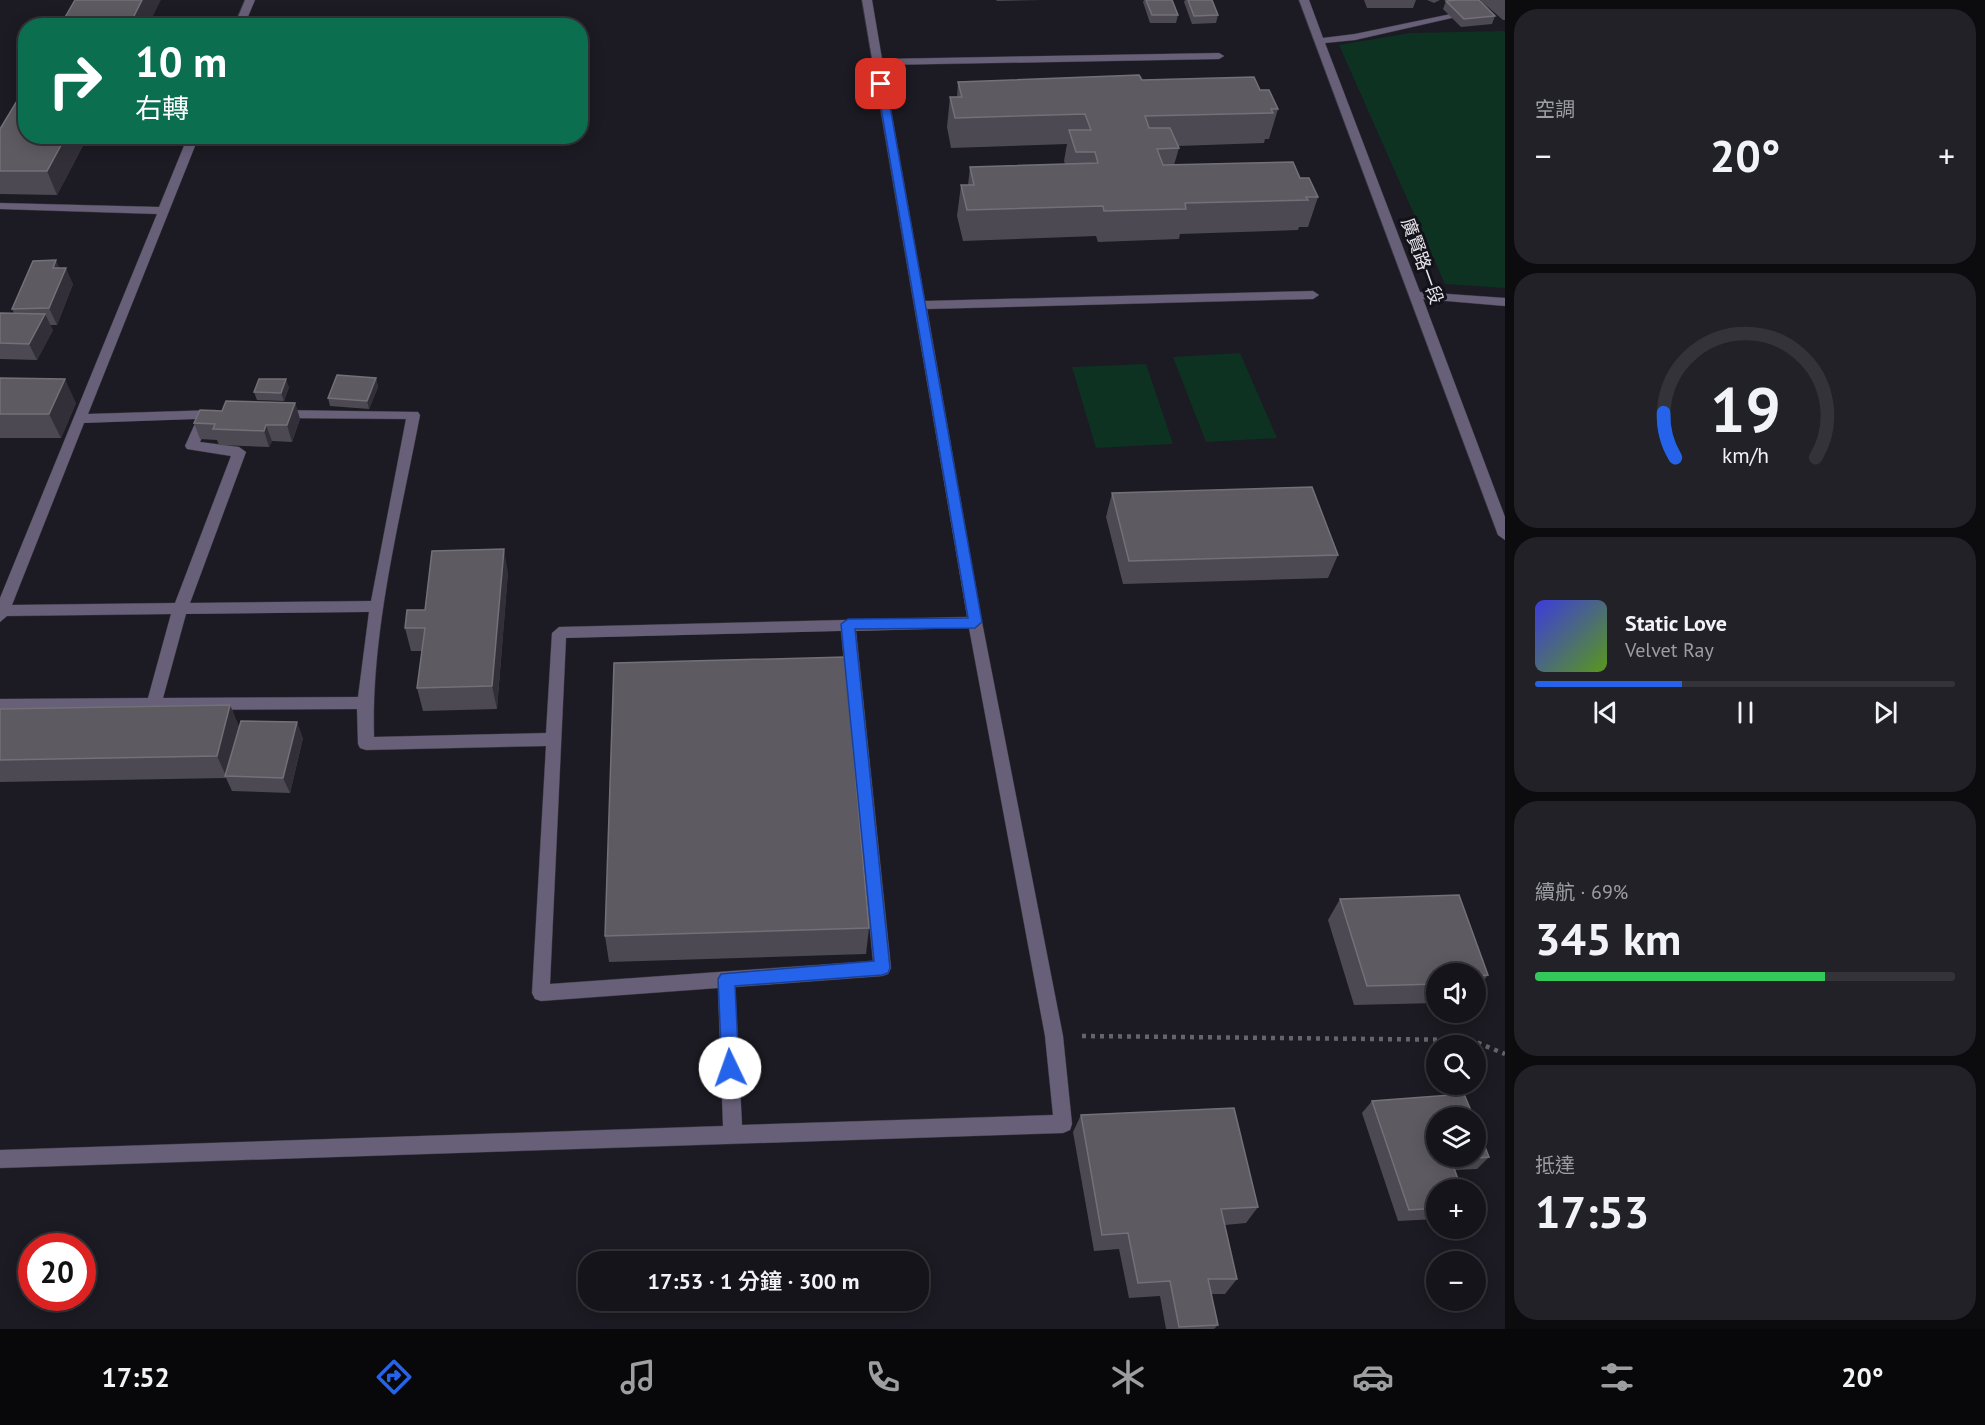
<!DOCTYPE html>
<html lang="zh-TW">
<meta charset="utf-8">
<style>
:root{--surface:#15141a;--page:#222127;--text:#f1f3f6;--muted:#9d9ea2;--line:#343339;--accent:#2563eb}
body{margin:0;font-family:"PT Sans","Noto Sans TC",sans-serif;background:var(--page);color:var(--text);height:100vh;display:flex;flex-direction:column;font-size:22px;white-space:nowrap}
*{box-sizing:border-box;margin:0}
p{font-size:20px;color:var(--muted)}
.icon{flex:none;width:33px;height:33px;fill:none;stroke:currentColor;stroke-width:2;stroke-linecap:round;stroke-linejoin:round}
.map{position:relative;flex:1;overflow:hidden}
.panel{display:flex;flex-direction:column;gap:9px;padding:9px;background:#0c0b0e;width:480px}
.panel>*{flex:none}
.banner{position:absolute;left:18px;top:18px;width:570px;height:126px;border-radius:24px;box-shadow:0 3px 15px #0003,0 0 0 2px var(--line);background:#0b6e4f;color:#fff;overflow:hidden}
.tools{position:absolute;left:1426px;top:963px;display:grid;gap:12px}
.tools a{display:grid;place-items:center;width:60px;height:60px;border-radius:50%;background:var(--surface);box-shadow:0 3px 15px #0003,0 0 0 2px var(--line);font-size:30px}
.speed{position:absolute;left:18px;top:1233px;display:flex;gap:12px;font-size:30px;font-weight:700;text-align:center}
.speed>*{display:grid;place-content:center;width:78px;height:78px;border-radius:50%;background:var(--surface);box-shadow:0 3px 15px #0003,0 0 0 2px var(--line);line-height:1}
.speed .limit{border:9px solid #d22;background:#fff;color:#111}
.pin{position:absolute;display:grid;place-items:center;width:51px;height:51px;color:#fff;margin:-26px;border-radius:12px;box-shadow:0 3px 9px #0006}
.me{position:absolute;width:66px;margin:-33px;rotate:357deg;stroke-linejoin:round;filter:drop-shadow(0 0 4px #0008)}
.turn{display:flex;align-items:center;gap:21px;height:126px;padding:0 18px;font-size:27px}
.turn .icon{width:78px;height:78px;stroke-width:2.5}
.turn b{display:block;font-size:42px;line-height:51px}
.big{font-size:45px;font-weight:600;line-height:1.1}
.panel .widget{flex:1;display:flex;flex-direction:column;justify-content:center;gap:9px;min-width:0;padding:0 21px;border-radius:24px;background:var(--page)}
.panel .dial{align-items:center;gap:0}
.dial svg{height:156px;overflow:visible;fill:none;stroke:var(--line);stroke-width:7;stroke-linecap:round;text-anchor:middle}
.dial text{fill:var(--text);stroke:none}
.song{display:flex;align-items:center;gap:18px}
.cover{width:72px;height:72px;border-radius:9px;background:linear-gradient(135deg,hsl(240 70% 55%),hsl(90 70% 35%))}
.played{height:6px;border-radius:3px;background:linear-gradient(90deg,var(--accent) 35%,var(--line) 35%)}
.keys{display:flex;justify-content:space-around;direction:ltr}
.heat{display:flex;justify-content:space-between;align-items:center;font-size:33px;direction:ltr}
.charge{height:9px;border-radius:4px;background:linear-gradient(90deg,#34c759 69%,var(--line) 0)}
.trip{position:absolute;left:578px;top:1251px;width:351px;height:60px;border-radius:24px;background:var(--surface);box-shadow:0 3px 15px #0003,0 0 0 2px var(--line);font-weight:600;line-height:60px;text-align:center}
.menu{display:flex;height:96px;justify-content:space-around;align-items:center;background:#08080a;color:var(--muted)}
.menu .icon{width:42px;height:42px}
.menu .selected{color:var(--accent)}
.menu b{font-size:27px;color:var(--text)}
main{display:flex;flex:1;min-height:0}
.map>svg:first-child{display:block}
.green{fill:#0d3222}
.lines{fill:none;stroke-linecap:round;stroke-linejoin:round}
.minor-casing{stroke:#39373e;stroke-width:1}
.path{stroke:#65636b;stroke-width:4.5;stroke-dasharray:4 5;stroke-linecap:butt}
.minor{fill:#685f79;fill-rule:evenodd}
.wall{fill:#4c4952}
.shaded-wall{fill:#322f38}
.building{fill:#5d5a62;stroke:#737078;stroke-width:1.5}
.route{fill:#2563eb;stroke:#184099;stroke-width:1.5}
.labels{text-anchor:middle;stroke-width:6;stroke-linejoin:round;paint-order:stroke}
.far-street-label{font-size:18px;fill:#e9e7ed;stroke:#131119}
</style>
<main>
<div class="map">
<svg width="1505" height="1329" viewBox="0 0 1505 1329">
<rect width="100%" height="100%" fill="#1c1a22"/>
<g class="green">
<polygon points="1505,31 1505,288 1445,284 1339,45 1410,33"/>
<polygon points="1240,353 1277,438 1206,442 1173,357"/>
<polygon points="1146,364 1173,444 1096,448 1072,367"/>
</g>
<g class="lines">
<g class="minor-casing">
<g id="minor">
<polygon points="245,0 255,0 244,26 234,26"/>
<path d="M862,0H872L882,59L1219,53L1224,56L1219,59L883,65L925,301L1313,291L1319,295L1313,299L927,309L982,622L1063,1036L1072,1124L1070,1130L1063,1133L0,1168V1150L723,1126L718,988L541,1001L535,999L532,993L546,746L366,750L360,748L358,744L357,709L0,711V699L148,698L171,614L7,616L0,622V598L157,214L0,209V203L159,207L188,136H199L88,414L216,410L223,414L221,417L210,419L200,442L239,447L246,452L190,603L371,601L406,419L279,418L272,414L279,410L418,412L420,415C400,520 371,630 374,737L546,733L552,633L559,627L967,617ZM197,419L185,446L187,449L231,456L175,603L12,605L84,423ZM369,612L358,697L163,698L186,614ZM969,628L1045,1036L1053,1115L742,1125L735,987L882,976L888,974L891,968L856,631ZM841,631L873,961L550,984L566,638Z"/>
<polygon points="1299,0 1309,0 1323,38 1355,34 1451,14 1456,17 1355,40 1325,43 1420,292 1505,298 1505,306 1423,299 1505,517 1505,540 1498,535"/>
</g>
</g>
<polyline class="path" points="1082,1036 1471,1040 1505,1054"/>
<use href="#minor" class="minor"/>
</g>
<g class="wall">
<polygon points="996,0 1042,0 997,1"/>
<polygon points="1144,0 1172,0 1178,15 1176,23 1150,23 1143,2"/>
<polygon points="1185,0 1212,0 1218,15 1216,23 1192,24 1184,2"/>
<polygon points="1364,0 1416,0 1413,8 1367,8"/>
<polygon points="1427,0 1440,0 1434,3"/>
<polygon points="1481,0 1505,0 1505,20 1503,20 1481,1"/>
<polygon points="1446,1 1495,16 1492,24 1461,27 1443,9"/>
<polygon points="1142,80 1260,90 1278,109 1269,139 1265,139 1264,143 1178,146 1179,148 1174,165 1300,178 1318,197 1308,227 1299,227 1298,230 1180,234 1179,239 1098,242 1096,236 963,241 957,216 961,185 968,185 970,167 1065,164 1064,161 1067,144 951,148 947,127 950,97 957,97 958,82"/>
<polygon points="0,129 88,136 57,195 0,194"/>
<polygon points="59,268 73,284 57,325 50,325 53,330 37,360 0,359 0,313 14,313 12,309"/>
<polygon points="0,378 76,403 61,438 0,438"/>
<polygon points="376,378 378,387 369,409 330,406 328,398"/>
<polygon points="289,387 284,401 257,400 254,392"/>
<polygon points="295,403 300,419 292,442 272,441 269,447 219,445 217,440 200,439 194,423 222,411"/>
<polygon points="1112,493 1338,555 1328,578 1123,584 1106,517"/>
<polygon points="508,572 497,709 423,711 417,688 422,651 411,651 405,628"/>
<polygon points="230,705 239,727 303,738 290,793 232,791 226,778 0,782 0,709"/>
<polygon points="1340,899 1488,975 1476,990 1476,974 1437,974 1437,1003 1354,1005 1328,920"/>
<polygon points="869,928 866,954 609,962 605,936"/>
<polygon points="1372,1101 1489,1157 1477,1169 1455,1170 1437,1190 1437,1219 1398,1221 1362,1113"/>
<polygon points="1081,1115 1258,1207 1246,1223 1225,1225 1237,1279 1225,1294 1211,1294 1218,1325 1214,1329 1166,1329 1160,1296 1129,1298 1119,1249 1094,1251 1073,1132"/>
</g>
<g class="shaded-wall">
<polygon points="142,0 161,0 148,26 129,26"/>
<polygon points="66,136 88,136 57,195 47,171"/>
<polygon points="56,260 63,276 66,268 73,284 57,325 49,308 53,268"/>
<polygon points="45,314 53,330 37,360 29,344"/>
<polygon points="376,378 378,387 369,409 367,401"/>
<polygon points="65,379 76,403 61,438 49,414"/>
<polygon points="286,379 289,387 284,401 281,393"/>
<polygon points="295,403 300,419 292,442 287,425"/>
<polygon points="266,425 272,441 269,447 264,431"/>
<polygon points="504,549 508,572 497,709 492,686"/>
<polygon points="230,705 239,727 226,776 217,756"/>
<polygon points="297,722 303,738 290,793 283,778"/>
</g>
<g class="building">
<polygon points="75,0 142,0 129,26 60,26"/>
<polygon points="1146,0 1172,0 1178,15 1152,15"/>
<polygon points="1188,0 1212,0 1218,15 1194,16"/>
<polygon points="1457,0 1479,0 1495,16 1464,19 1446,1"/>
<polygon points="1139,75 1142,80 1254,77 1260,90 1269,90 1278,109 1271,109 1273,113 1145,116 1149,128 1170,128 1179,148 1157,149 1163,165 1293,162 1300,178 1309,178 1318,197 1306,197 1308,200 1185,203 1186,209 1104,211 1103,206 967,210 961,185 974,185 970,167 1098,163 1095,152 1076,152 1069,130 1091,130 1085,114 955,118 950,97 962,97 958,82"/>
<polygon points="26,86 26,136 66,136 47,171 0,171 0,129"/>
<polygon points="56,260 53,268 66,268 49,308 12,309 33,261"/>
<polygon points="0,313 45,314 29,344 0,343"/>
<polygon points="337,375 376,378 367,401 328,398"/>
<polygon points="0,378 65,379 49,414 0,414"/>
<polygon points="259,379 286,379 281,393 254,392"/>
<polygon points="226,401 295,403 287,425 266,425 264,431 213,429 215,424 194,423 200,410 222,411"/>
<polygon points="1312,487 1338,555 1129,561 1112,493"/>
<polygon points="504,549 492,686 417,688 425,628 405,628 407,610 425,610 432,551"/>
<polygon points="845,657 869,928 605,936 614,663"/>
<polygon points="230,705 217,756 0,760 0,709"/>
<polygon points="241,721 297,722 283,778 225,776"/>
<polygon points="1459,895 1488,975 1476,976 1476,974 1437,974 1437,984 1367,986 1340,899"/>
<polygon points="1464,1094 1474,1118 1437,1118 1437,1156 1476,1156 1476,1124 1489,1157 1451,1160 1462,1190 1437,1190 1437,1208 1409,1210 1372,1101"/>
<polygon points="1234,1108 1258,1207 1221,1209 1237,1279 1208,1279 1218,1325 1179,1327 1170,1281 1138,1283 1128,1233 1102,1235 1081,1115"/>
</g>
<polygon class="route" points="881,82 886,84 982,622 975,628 855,629 890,968 888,973 882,975 735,986 739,1068 736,1073 730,1076 724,1073 722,1068 718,979 721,974 874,961 841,624 848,619 968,618 877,84"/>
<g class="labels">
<g class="far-street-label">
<text transform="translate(1422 261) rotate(70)" y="6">廣賢路一段</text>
</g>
</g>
</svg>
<div class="tools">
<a><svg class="icon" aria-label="sound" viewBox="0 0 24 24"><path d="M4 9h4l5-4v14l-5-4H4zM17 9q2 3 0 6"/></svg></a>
<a><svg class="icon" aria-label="search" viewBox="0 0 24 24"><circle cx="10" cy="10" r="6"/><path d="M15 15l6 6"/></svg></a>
<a><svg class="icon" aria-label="layers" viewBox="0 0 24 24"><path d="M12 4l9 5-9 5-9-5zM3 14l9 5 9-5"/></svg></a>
<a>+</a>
<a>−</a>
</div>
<div class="speed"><div class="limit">20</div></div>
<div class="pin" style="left:881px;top:84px;background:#d93025"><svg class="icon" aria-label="arrive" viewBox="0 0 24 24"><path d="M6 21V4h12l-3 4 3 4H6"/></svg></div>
<svg class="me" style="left:730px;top:1068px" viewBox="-20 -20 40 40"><circle r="19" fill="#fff"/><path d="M0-13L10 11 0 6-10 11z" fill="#2563eb"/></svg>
<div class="trip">17:53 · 1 分鐘 · 300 m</div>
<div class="banner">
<div class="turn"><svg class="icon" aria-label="right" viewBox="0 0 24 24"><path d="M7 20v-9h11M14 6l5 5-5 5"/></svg><div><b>10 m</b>右轉</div></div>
</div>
</div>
<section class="panel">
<div class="widget"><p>空調</p>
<div class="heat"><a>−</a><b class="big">20°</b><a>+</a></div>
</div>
<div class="widget dial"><svg viewBox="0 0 100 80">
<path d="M14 69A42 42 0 1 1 86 69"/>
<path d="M14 69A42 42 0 0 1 8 46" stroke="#2563eb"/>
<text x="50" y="56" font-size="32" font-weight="700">19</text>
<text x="50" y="72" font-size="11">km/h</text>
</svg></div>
<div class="widget">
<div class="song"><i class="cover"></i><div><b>Static Love</b><p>Velvet Ray</p></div></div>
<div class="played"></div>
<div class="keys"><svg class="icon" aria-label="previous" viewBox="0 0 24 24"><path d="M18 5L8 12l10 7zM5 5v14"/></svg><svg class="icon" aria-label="pause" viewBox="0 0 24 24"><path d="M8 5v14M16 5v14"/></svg><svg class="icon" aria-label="next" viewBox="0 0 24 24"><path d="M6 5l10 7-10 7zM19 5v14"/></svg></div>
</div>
<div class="widget"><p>續航 · 69%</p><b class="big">345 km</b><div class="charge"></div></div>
<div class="widget"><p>抵達</p><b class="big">17:53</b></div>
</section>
</main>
<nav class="menu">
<b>17:52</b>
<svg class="icon selected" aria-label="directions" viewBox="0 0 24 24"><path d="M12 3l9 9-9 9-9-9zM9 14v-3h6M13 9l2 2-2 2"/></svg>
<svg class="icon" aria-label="music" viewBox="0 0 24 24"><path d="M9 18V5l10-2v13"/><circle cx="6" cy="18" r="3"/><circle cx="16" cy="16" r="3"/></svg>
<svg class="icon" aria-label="phone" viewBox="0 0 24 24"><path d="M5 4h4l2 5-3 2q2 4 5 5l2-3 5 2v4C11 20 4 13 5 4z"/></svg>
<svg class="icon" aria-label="climate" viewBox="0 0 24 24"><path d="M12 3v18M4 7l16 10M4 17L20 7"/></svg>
<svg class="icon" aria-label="car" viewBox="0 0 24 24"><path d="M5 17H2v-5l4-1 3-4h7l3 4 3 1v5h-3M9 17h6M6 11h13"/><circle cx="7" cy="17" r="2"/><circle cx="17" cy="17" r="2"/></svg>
<svg class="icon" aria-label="filters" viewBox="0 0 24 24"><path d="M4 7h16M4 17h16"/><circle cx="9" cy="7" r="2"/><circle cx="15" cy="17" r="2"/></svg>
<b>20°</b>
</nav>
